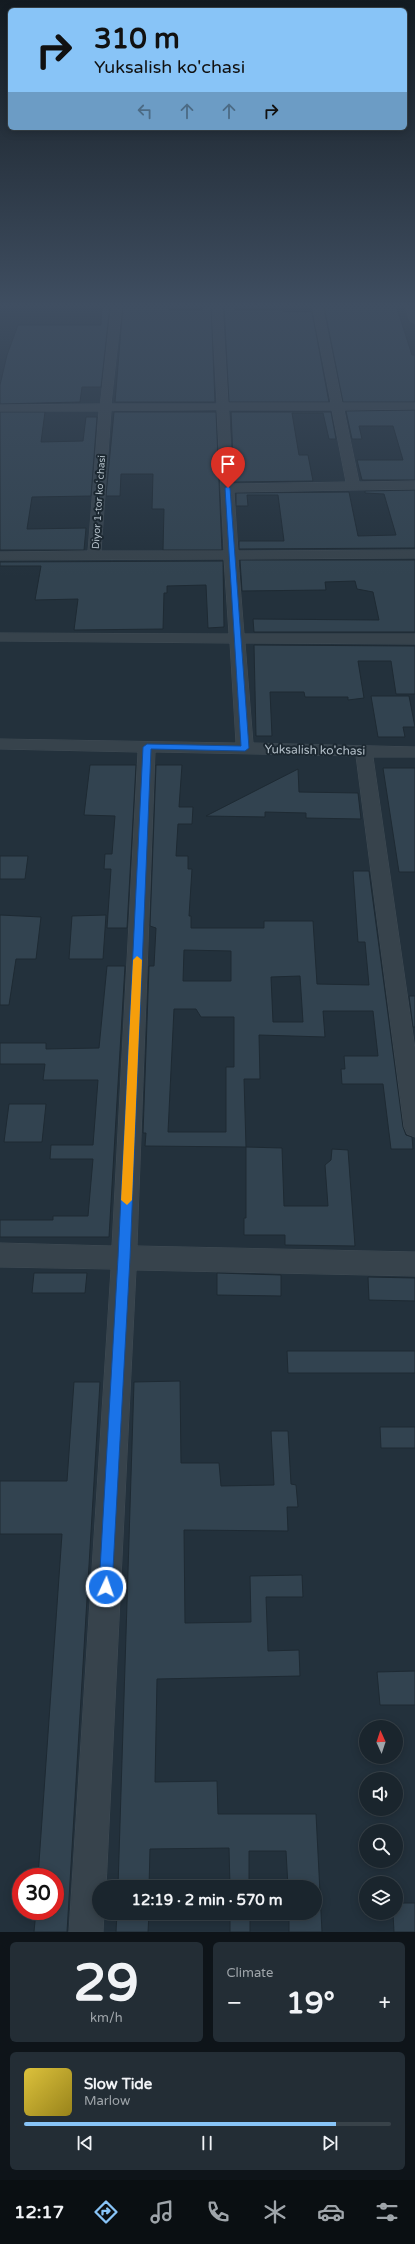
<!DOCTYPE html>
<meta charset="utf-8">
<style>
:root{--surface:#1a252d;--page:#232d35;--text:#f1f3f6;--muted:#9fa5aa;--line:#384249;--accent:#88c4f7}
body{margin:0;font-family:"Varela Round",sans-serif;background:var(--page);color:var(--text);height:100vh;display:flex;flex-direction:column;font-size:15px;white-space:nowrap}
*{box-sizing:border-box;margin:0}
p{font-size:13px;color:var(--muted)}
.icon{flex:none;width:22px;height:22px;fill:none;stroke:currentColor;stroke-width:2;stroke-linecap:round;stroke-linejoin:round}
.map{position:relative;height:1932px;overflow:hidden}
.side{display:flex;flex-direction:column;gap:10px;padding:10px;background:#0e1419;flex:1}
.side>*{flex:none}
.hud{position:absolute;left:8px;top:8px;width:399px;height:122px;border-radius:6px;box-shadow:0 2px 10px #0003,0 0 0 1px var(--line);background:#88c4f7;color:#111;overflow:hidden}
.needle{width:26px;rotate:357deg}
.fabs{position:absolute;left:359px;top:1720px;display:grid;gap:8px}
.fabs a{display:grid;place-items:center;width:44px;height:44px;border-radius:50%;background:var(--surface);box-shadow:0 2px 10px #0003,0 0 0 1px var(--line);font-size:20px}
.speed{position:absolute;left:12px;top:1868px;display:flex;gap:8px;font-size:20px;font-weight:700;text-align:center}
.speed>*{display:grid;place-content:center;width:52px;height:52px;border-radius:50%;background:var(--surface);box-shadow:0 2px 10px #0003,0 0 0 1px var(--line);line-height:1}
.speed .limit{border:6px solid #d22;background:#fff;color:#111}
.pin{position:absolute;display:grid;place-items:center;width:34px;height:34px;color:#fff;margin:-41px -17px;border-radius:50% 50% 50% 0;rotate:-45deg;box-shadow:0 0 4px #0007}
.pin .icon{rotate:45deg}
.me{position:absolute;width:44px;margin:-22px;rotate:3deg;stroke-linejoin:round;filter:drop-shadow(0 0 3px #0008)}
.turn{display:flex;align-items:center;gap:14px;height:84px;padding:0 20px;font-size:18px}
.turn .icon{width:52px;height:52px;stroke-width:2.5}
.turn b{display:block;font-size:28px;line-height:34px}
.lanes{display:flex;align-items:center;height:38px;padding:0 20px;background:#0003;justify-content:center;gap:20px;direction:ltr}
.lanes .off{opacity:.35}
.big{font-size:30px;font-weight:800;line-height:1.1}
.side .widget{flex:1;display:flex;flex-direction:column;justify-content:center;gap:6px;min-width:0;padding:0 14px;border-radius:6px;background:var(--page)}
.side .dial{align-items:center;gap:0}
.dial b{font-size:52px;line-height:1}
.song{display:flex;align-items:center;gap:12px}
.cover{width:48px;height:48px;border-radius:6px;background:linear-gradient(135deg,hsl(50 70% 55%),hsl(50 70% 35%))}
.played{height:4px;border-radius:2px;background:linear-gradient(90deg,var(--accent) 85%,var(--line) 85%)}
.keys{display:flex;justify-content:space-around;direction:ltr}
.heat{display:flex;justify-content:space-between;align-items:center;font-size:22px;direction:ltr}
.side .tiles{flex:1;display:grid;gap:10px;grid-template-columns:1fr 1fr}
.widget:last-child{grid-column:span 2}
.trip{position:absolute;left:92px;top:1880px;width:230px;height:40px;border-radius:20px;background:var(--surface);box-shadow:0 2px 10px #0003,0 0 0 1px var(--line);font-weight:800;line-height:40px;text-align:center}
.menu{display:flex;height:64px;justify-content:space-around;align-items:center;background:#0a0f12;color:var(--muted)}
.menu .icon{width:28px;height:28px}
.menu .on{color:var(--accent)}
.menu b{font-size:18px;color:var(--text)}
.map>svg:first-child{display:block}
.building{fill:#324350;stroke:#1e2a33;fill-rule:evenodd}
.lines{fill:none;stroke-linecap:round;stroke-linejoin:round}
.street-casing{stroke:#404c55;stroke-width:1}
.street{fill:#37434c;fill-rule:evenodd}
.route{fill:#1a73e8;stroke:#114b97}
.slow{fill:#f59e0b}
.labels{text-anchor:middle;stroke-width:4;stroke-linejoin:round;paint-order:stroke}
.far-street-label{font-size:10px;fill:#b2bec7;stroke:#1c2831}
.street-label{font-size:12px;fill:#b2bec7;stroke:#1c2831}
</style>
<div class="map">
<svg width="415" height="1932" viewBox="0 0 415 1932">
<rect width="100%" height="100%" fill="#23313c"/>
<g class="building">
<polygon points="102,305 110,305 101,387 82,387 80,402 0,404 0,385 7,355 18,325 101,325"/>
<polygon points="123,305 169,305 169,310 202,310 201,305 211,305 215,402 115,402"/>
<polygon points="224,305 236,305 236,310 283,309 283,312 312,312 329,402 229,402"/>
<polygon points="396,305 412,355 415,355 415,402 343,402 324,306"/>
<polygon points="415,410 415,480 362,480 357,460 403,460 393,426 359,426 362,439 352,439 346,411"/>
<polygon points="0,412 45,412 41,442 83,441 86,417 97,417 91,496 32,497 27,529 86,528 84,550 0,550"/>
<polygon points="114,412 216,412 222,550 163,550 164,509 152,509 153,474 121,474 120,496 106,496"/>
<polygon points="231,412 331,412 336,439 329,439 323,413 292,413 299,455 308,455 313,481 234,482"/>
<polygon points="415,490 415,548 239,549 239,541 284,541 278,495 247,495 248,506 236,506 236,493 349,492 358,536 396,535 384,494 365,493 365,491"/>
<polygon points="240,560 415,560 415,632 254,632 253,619 379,620 373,592 357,589 355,581 325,582 326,590 242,591"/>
<polygon points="223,561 224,627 208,628 206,585 167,586 167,593 164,593 163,629 74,630 78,599 35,600 41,566 0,566 0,562"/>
<polygon points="254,645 415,646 415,694 396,694 391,661 358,661 364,698 348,700 348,697 305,697 304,692 270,692 272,736 256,736"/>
<polygon points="371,696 409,696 415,727 403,727 405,737 378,737"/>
<polygon points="90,765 136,765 127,928 107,928 111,869 104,869 105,854 112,854 115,816 84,815"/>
<path d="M156,765H182L179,807H193L192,824H178L176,856H188V869H192L189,916H191V928H264V921H313L317,984L369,985L365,942H358L353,871H369L403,1127L406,1135L412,1137L413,1149H391L383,1084H342L341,1069H345L344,1056H378L373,1011H323L325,1037L259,1035L260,1079H244L246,1147L145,1146L146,1133H143L149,966H154L156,928L150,926ZM184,950L231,951V981H183ZM300,976L303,1022H273L271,977ZM174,1009H196L201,1017H234V1067H226V1132H168Z"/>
<polygon points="383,768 415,768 415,872 399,872"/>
<polygon points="298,769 299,792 358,793 361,819 306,818 306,813 265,812 265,817 206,816"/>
<polygon points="0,856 28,856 25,879 0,879"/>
<polygon points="0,915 41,917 36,959 16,959 9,1005 0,1005"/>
<polygon points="106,915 103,959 69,959 72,916"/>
<polygon points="107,966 125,966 109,1237 0,1237 0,1220 53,1220 53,1216 88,1216 93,1159 50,1159 51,1145 93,1145 98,1080 43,1080 45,1064 0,1064 0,1043 46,1043 46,1049 99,1048"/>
<polygon points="409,996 415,996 415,1027 413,1027"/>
<polygon points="9,1104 46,1104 42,1142 4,1142"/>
<polygon points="246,1147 282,1148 284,1206 328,1206 325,1165 331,1160 332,1149 348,1150 355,1246 285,1245 285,1235 244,1235 244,1218 246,1218"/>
<polygon points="34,1273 87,1273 85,1293 32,1293"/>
<polygon points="217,1273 281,1275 281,1296 217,1295"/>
<polygon points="368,1277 415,1278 415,1301 369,1300"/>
<polygon points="287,1351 415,1351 415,1373 288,1373"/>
<polygon points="180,1381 181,1463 219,1463 221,1486 274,1485 271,1431 288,1431 291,1484 296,1485 298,1507 287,1507 288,1531 184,1530 185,1623 251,1622 250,1576 302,1575 303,1597 266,1597 268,1651 299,1650 300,1676 157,1679 155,1782 217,1781 218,1814 316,1814 322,1932 289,1932 289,1913 315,1913 315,1887 288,1887 286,1851 249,1851 249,1887 230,1887 229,1848 150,1849 149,1887 118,1887 134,1382"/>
<polygon points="74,1382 100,1382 67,1932 34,1932 36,1911 55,1911 55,1877 38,1877 62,1534 0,1534 0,1481 67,1481"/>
<polygon points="380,1427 415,1427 415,1448 381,1448"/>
<polygon points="415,1671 415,1705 380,1705 377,1672"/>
<polygon points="396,1903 415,1903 415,1932 394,1932 393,1913 396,1913"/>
<polygon points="117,1913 149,1913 148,1932 116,1932"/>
<rect x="230" y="1913" width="20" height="19"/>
</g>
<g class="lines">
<g class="street-casing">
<g id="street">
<path d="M112,305H122L111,404H217L212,305H222L228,403H331L312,305H322L342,403H415V409L344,410L359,482L415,481V489L234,492L238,551L415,550V558L238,559L244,634H415V644L245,643L253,743L415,747V757H373L415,1049V1137L407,1134L404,1127L356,756L155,752L137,1246L415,1252V1276L136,1270L106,1887H99V1913H104L103,1932H69L111,1269L0,1267V1243L112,1246L138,752L0,749V739L236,743L230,643L0,641V633L229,634L224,559L0,560V552L88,551L99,411H0V405L100,404ZM217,410L224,551H101L111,411ZM229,410H332L346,482L233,484Z"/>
<polygon points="405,305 415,305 415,324 410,321"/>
</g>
</g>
<use href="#street" class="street"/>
</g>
<linearGradient id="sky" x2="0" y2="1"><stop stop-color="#131b21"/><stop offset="0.53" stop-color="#3f4e61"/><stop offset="1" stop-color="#3f4e61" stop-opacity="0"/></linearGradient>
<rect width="415" height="576" fill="url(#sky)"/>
<polygon class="route" points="228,486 230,488 249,748 245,751 151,749 130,1258 112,1587 110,1592 106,1594 101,1592 99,1587 118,1258 143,747 147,744 241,746 225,488"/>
<polygon class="slow" points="137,956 142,960 132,1200 127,1205 121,1200 133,960"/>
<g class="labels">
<g class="far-street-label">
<text transform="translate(98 502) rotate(-86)" y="4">Diyor 1-tor koʻchasi</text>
</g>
<g class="street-label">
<text transform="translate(315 750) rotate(1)" y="4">Yuksalish ko'chasi</text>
</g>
</g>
</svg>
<div class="fabs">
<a><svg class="needle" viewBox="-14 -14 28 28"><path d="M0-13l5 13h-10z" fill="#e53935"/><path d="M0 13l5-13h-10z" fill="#9fa5aa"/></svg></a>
<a><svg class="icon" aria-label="sound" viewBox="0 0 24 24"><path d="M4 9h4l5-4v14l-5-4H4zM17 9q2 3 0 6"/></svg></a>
<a><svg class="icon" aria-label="search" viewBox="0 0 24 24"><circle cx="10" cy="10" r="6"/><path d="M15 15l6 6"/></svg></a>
<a><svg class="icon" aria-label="layers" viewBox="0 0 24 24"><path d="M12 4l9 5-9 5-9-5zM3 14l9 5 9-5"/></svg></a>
</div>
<div class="speed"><div class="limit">30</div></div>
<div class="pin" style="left:228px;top:488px;background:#d93025"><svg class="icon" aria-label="arrive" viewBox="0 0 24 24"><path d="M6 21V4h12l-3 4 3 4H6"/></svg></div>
<svg class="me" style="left:106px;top:1587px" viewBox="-20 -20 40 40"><circle r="17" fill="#1a73e8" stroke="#fff" stroke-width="3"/><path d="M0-11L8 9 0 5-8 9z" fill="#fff"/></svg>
<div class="trip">12:19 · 2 min · 570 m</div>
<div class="hud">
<div class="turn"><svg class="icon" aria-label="right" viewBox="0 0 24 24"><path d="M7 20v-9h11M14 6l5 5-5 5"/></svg><div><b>310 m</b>Yuksalish ko'chasi</div></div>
<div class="lanes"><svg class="icon off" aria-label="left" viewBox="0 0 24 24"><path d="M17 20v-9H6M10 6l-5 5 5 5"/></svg><svg class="icon off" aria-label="ahead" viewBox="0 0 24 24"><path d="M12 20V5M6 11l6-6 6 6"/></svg><svg class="icon off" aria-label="ahead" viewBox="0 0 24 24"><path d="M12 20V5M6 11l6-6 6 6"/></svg><svg class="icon" aria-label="right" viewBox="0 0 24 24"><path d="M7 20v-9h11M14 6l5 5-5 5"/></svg></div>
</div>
</div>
<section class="side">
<div class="tiles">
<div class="widget dial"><b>29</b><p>km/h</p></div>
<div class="widget"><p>Climate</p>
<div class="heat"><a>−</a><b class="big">19°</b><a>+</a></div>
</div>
<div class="widget">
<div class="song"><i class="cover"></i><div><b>Slow Tide</b><p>Marlow</p></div></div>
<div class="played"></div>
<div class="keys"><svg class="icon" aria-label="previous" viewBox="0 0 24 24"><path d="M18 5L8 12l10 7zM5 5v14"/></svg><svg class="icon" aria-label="pause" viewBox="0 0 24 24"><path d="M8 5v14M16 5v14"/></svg><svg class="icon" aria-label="next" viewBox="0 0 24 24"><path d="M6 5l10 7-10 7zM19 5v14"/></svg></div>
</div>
</div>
</section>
<nav class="menu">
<b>12:17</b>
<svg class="icon on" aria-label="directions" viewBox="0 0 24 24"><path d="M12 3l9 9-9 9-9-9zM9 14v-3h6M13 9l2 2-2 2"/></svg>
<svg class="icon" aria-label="music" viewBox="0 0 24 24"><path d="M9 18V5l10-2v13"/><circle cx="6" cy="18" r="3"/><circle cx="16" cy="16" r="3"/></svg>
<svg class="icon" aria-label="phone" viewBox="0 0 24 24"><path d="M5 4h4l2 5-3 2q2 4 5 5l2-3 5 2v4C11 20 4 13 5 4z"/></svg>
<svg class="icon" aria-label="climate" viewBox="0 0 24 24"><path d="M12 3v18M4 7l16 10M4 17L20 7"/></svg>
<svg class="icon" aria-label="car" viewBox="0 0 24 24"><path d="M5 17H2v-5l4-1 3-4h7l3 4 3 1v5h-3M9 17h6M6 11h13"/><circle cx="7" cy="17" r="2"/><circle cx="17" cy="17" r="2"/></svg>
<svg class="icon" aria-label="filters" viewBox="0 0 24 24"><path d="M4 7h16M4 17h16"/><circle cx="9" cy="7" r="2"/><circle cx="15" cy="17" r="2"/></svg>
</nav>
